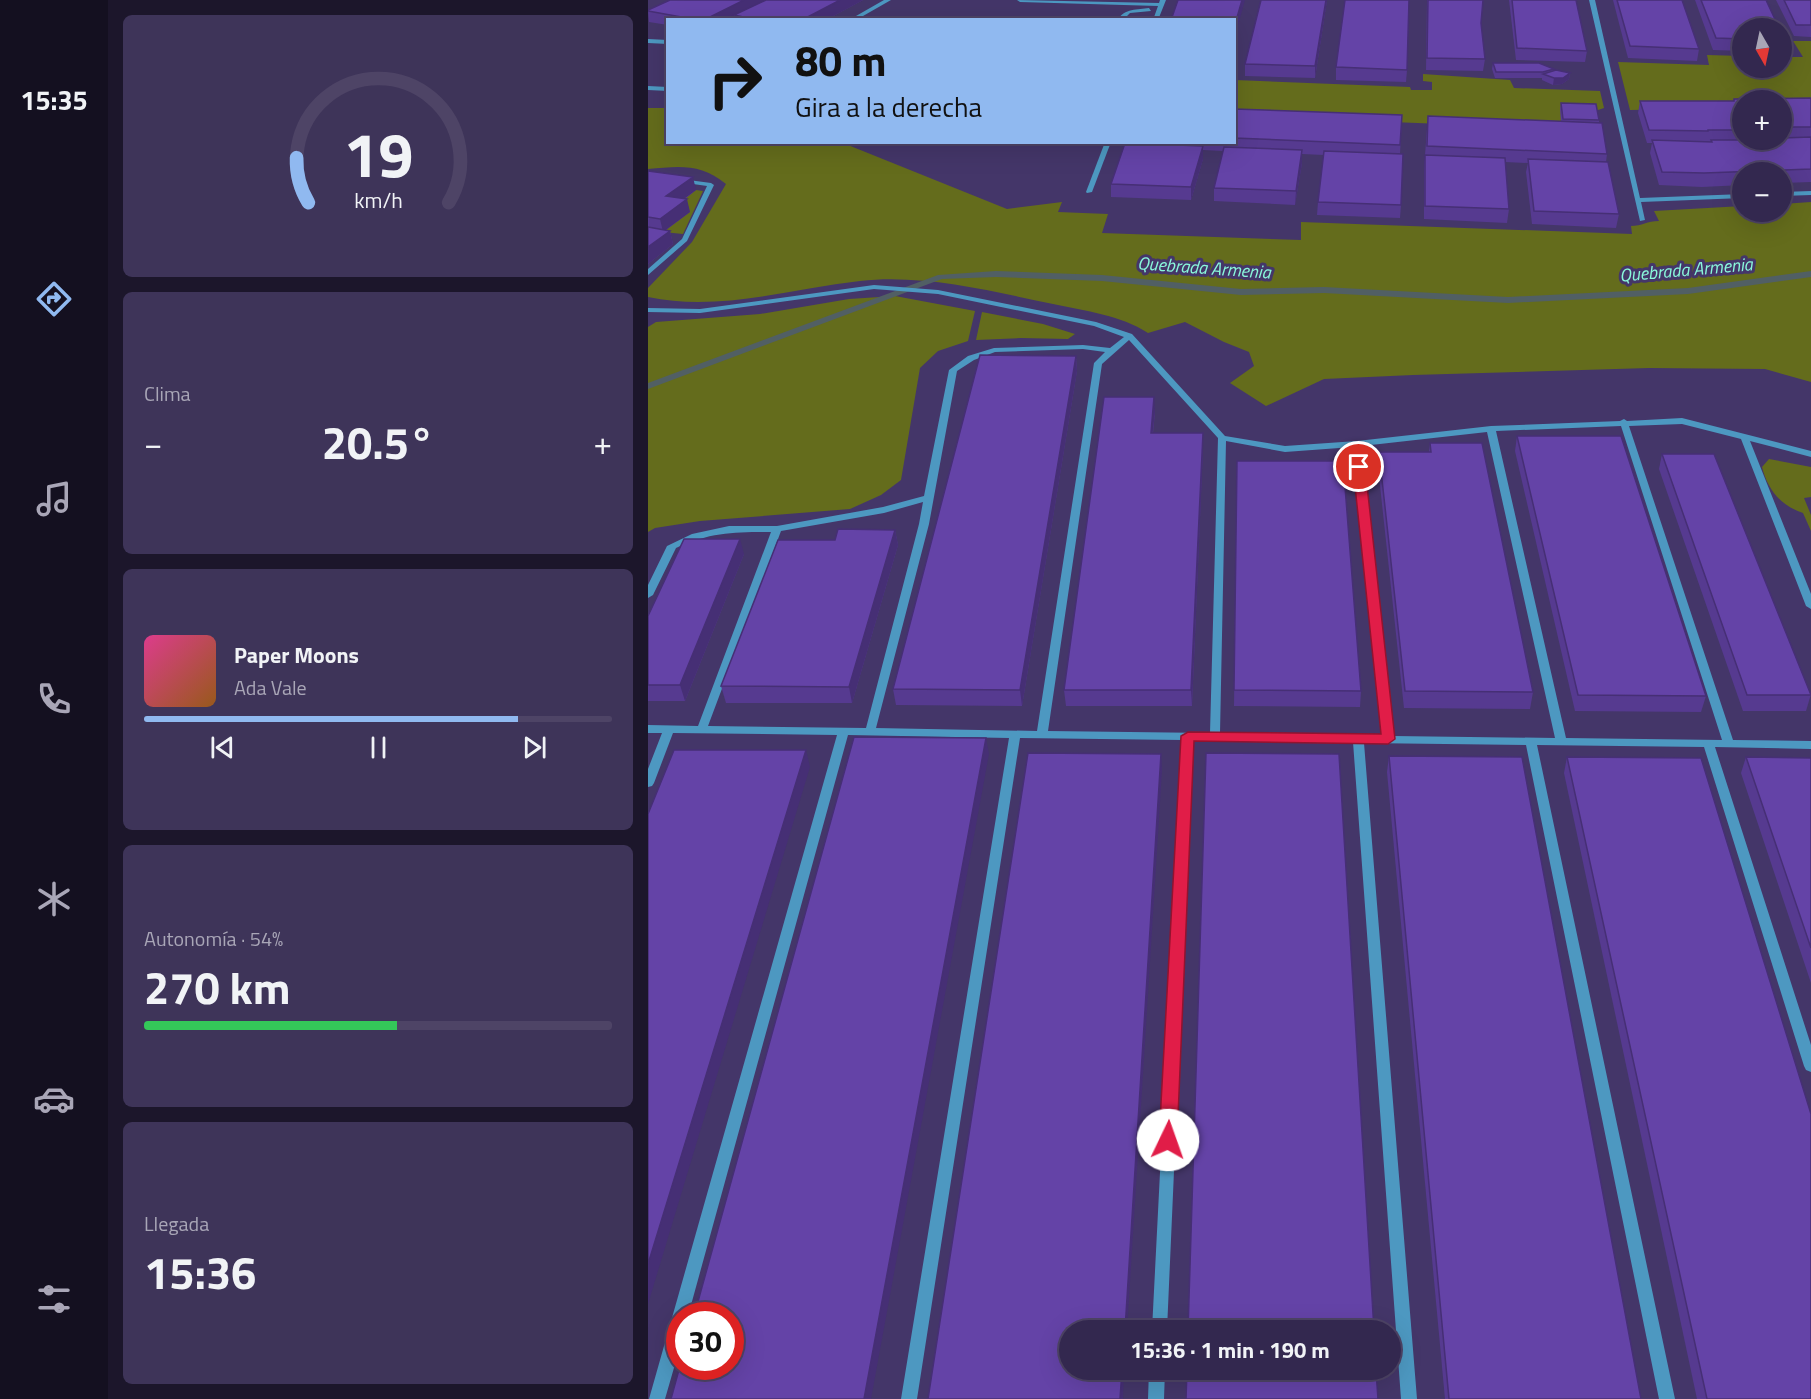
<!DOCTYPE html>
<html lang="es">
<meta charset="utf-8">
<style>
:root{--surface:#33284f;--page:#3e3459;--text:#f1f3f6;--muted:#a9a6b7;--line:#4e4466;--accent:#90b9f0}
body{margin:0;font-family:"Titillium Web",sans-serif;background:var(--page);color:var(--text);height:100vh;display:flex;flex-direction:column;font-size:22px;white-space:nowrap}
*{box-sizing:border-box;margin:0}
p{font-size:20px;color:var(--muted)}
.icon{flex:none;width:33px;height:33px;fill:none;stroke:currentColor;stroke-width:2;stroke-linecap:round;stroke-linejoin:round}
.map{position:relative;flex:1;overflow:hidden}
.drawer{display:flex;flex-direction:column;gap:15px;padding:15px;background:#1c162b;width:540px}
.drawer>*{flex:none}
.guide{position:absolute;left:18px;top:18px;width:570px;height:126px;border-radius:0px;box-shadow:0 6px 24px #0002,0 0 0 2px var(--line);background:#90b9f0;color:#111;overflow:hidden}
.needle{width:39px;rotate:171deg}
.fabs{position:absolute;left:1084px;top:18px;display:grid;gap:12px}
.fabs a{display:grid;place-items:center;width:60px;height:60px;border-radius:50%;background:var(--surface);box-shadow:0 6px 24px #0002,0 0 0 2px var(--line);font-size:30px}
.speed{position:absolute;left:18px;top:1302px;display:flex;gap:12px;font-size:30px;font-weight:700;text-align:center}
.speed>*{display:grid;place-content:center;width:78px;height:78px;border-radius:50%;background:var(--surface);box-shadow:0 6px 24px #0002,0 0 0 2px var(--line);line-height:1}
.speed .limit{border:9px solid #d22;background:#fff;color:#111}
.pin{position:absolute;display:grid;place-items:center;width:51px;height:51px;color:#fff;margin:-26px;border:3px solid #fff;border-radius:50%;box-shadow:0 2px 6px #0007}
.me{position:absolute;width:66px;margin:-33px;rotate:3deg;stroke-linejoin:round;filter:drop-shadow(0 0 4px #0008)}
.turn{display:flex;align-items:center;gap:21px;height:126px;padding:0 30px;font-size:27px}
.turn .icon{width:78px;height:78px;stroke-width:2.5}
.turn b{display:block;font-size:42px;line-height:51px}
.big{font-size:45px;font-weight:700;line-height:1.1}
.drawer .card{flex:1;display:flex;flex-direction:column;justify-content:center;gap:9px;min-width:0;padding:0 21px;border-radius:9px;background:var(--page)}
.drawer .dial{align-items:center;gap:0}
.dial svg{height:156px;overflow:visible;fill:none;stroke:var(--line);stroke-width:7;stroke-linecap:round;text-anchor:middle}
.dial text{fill:var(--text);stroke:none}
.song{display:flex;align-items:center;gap:18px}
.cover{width:72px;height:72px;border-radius:9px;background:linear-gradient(135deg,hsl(330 70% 55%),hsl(30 70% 35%))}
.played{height:6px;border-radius:3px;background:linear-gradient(90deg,var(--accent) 80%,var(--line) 80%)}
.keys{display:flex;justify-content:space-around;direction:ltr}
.heat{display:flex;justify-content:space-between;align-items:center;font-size:33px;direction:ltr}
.charge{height:9px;border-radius:4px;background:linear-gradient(90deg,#34c759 54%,var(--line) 0)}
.trip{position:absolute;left:411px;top:1320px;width:342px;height:60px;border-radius:30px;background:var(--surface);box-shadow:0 6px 24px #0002,0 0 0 2px var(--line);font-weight:700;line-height:60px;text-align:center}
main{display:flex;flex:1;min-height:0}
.dock{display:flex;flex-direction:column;width:108px;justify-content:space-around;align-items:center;background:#141020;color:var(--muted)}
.dock .icon{width:42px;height:42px}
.dock .on{color:var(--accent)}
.dock b{font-size:27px;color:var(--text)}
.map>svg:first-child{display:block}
.green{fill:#646c1c}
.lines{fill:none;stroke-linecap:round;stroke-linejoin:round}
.stream{fill:#515f64;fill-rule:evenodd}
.minor{fill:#4d98c1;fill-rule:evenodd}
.wall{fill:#563a90;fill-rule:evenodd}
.shaded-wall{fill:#462f75}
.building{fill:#6443a7;stroke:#462f75;stroke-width:1.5}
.route{fill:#e11d48;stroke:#92132f;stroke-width:1.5}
.labels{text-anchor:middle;stroke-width:6;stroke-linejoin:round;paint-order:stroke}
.far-water-label{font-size:18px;font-style:italic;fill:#8af8db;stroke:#443669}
</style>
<main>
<nav class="dock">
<b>15:35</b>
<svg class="icon on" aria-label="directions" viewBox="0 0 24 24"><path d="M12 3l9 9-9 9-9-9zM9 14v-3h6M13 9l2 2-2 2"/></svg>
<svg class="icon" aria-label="music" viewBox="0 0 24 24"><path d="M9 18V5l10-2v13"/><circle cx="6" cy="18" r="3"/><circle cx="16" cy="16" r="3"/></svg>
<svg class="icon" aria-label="phone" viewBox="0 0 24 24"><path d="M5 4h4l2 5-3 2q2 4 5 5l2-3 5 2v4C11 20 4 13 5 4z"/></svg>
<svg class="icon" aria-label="climate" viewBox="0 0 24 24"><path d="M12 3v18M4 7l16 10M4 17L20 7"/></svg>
<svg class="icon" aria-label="car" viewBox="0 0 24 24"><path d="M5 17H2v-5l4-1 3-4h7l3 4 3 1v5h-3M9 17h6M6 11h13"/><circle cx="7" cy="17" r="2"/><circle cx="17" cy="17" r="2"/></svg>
<svg class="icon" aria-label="filters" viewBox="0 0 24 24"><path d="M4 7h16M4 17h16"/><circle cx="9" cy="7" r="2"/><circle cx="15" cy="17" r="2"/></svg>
</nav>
<section class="drawer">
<div class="card dial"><svg viewBox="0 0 100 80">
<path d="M14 69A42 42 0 1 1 86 69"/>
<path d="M14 69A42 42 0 0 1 8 46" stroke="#90b9f0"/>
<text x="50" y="56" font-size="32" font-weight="700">19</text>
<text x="50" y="72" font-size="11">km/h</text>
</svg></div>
<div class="card"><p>Clima</p>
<div class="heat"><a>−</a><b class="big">20.5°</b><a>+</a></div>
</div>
<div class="card">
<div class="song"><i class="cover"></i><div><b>Paper Moons</b><p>Ada Vale</p></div></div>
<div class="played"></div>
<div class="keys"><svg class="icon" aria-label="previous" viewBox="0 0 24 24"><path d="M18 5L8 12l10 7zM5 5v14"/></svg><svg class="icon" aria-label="pause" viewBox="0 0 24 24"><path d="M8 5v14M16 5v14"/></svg><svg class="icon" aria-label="next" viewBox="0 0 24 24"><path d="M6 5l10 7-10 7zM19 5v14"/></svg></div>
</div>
<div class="card"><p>Autonomía · 54%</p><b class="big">270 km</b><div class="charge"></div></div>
<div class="card"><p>Llegada</p><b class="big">15:36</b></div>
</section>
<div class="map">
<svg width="1163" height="1399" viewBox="0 0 1163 1399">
<rect width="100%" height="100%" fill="#443669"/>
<g class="green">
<path d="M1145,41H1163V104C1140,101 1117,99 1093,101C1056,103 1020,110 982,110L970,62L1061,65L1059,55L1095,56V68H1134V57H1155Z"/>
<polygon points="775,74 862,80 866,88 952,91 956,108 947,111 948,130 587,116 587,80 762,87 763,90 784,90 784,82 775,81"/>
<path d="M0,108H19L20,142L195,143L359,209L414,202L410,212L460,214L454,233L653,240V222L984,234L983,226C994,226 999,221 1011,221L1006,211L1095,206V212H1134V204L1163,202V382L1117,369L1001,368L765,375L676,379L618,406L582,383L606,366L601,352L576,342L537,322L500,333C472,315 438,311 405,304C342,291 276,274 212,281C141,289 71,312 0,297V288L44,242L78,184C53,163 31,166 0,169Z"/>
<polygon points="48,190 55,191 35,234 15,232 22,209"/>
<polygon points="247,296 327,311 320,341 290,351 272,368 253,480 233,495 202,509 52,521 7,528 0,532 0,327 8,322 112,314 201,299"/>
<polygon points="334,312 395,324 427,334 420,339 373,338 328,340"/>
<path d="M1121,459L1163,467V497L1156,498L1163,515V531L1155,513C1132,505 1120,490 1114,467Z"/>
</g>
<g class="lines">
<polygon class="stream" points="348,271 454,275 593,289 676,287 860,297 1040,288 1163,271 1163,277 1040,294 860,303 676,293 593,295 454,281 348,277 294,279 0,389 0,383 290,275"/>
<g class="minor">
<polygon points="236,0 243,0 208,20 201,20"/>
<polygon points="369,0 511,3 512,0 518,0 510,20 505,20 510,6 372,2"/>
<polygon points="941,0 947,0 992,198 1095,194 1095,198 993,202 997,220 992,221"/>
<path d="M501,8L503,11L482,13L475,20H470C476,8 490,10 501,8Z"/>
<polygon points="0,39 20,40 20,44 0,43"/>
<polygon points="0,86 20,87 20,91 0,90"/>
<polygon points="457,142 463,142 444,192 439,193 438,192"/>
<polygon points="33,179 63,183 66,185 39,241 0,275 0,269 34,239 59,186 31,182 31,180"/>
<polygon points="1163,191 1163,195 1134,196 1134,192"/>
<path d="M226,285L290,290L448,322L484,334L577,436L637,446L709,441L843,426L972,421L976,419L979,421L1034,418L1163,451V457L1102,441L1163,594V609L1158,606L1093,439L1034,424L981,426L1085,740L1163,741V749L1067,747L1163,1045V1072L1158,1070L1156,1066L1056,747L889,745L1027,1399H1011L878,745L716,743L769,1399H753L705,742L545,740L519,1330H504L534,740L372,738L269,1399H253L361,738L200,735L40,1316H32V1347L17,1399H1L189,735L25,733L6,783L4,786L0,787V769L14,733H0V725L50,726L123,532C86,532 63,532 28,548L5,595L0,598V585L19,546L44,534L81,526H129L235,507L276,496L301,370L320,356L346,348L435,345L462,348L476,337L446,326L290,294L226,289L52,313L0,312V308L52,309ZM481,340L570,438L562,733L400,731L454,364ZM435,349L457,352L446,363L389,731L228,728L281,524L309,371L326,360L347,352ZM973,426L1074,740L918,738L848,431ZM839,432L907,738L745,736L714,446ZM578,441L637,452L705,447L734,735L572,733ZM275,502L271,524L218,728L60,726L133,531L236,513Z"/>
<polygon points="501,1370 517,1370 516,1399 500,1399"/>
</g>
</g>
<g class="wall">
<polygon points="22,0 215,0 178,20 87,20 86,17 82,20 20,20 20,25 1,22 0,10"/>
<polygon points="679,0 667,78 597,76 597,64"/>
<polygon points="779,0 835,0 833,23 837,59 835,71 778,70"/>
<polygon points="861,0 928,0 939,51 937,62 868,60"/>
<polygon points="965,0 1034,0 1051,49 1049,61 980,58"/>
<polygon points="1047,0 1118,0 1095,28 1095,51 1065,50"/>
<polygon points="1128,0 1163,0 1163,37 1146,36"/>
<polygon points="1134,34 1137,41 1134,52"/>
<polygon points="845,63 906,69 906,70 922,73 921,79 914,84 905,85 894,80 894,78 847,78 844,69"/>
<polygon points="688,67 759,70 758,82 688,80"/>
<path d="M1163,98V182L1134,183V172H1095V185L1054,187L1011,185L1002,153L1004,143H999L990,113L992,101H1085L1086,99ZM1095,100H1134V140H1095Z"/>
<polygon points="913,103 951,120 951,123 959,154 958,162 971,214 968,228 884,224 878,172 880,163 857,162 861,209 859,223 776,219 776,168 780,116 913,122 912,109"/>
<polygon points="586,109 754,115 752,154 753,205 752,218 669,215 670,202 676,155 654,154 654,163 647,205 566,201 566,188 575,151 555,150 555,159 543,200 463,197 463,184 479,142 586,142"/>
<polygon points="0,171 48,190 37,199 42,212 18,230 22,231 25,244 0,264"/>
<polygon points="428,356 429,371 374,706 248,705 245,689"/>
<polygon points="507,412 505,433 555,448 544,706 418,706 416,690"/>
<polygon points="869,436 1058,696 1053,712 927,711 867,451"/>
<polygon points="782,443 885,692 882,709 756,708 730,467 731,452 781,452"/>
<polygon points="1014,454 1163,694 1158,711 1095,711 1011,469"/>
<polygon points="589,461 713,691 712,707 586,706"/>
<polygon points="247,530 250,545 204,703 78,703 73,686 187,540"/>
<polygon points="96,554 37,701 0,701 0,616"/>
<polygon points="741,756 993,1399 797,1399 739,772"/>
<polygon points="919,757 1163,1399 1049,1399 916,773"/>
<polygon points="1098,757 1163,758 1163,983 1093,773"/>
</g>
<g class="shaded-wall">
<polygon points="96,0 121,0 86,15 86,17 82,20 56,20"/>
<polygon points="192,0 215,0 178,20 154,20"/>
<polygon points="594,0 597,0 586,39 586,28"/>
<polygon points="678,0 679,0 667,78 667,66"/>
<polygon points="922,73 921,79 914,84 905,85 906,78"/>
<polygon points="555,146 555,159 543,200 543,187"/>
<polygon points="654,150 654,163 647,205 648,191"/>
<polygon points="45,177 48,190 22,209 18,196"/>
<polygon points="39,199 42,212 15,232 12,219"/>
<polygon points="22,231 25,244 0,264 0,247"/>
<polygon points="428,356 429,371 374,706 372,690"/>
<polygon points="506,397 507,412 503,448 503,433"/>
<polygon points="555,433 555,448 544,706 543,690"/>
<polygon points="247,530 250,545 204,703 201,687"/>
<polygon points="92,539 96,554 37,701 32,685"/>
<polygon points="338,738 341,754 223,1399 216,1399"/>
<polygon points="158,750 162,767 0,1304 0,1264"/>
<polygon points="513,754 514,770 479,1330 477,1330"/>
<polygon points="474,1370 476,1370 475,1399 472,1399"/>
</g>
<g class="building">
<polygon points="22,0 96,0 56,20 50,20 0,11 0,10"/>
<polygon points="118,0 192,0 154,20 110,20 86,15"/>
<polygon points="530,0 594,0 586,28 586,20 523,20"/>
<polygon points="613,0 678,0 667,66 597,64"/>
<polygon points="697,0 761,0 759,70 688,67"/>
<polygon points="780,0 835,0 833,23 837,59 779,58"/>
<polygon points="864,0 928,0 939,51 869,48"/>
<polygon points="969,0 1034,0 1051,49 982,46"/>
<polygon points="1053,0 1118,0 1131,28 1095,28 1095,39 1068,38"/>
<polygon points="1136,0 1163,0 1163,25 1148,25"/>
<polygon points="845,63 891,63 906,69 895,72 848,72"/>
<polygon points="908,70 922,73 915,78 906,78 895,74"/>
<polygon points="1163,98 1163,127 1134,127 1134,100 1095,100 1095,130 1060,130 1060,131 1001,130 992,101 1086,101 1086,99"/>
<polygon points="913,103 948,104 951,120 915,119"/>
<polygon points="586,109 754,115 752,145 586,138"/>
<polygon points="780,116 954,123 959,154 779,146"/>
<polygon points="1163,137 1163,169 1056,173 1014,172 1004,140 1064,142 1063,140 1134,140 1134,138"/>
<polygon points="477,143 555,146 543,187 463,184"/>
<polygon points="576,147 654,150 648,191 566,188"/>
<polygon points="676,151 755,154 753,205 670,202"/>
<polygon points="777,155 857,158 861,209 777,206"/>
<polygon points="880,159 960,162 971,214 886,211"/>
<polygon points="0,171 45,177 18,196 39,199 12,219 0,217"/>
<polygon points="0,227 22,231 0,247"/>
<polygon points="332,355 428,356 372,690 245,689"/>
<polygon points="456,397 506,397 503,433 555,433 543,690 416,690"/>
<polygon points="869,436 973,436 1058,696 930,695"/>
<polygon points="782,443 834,443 885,692 757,691 731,452 783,452"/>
<polygon points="1014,454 1066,454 1163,695 1099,695"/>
<polygon points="589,461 695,461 713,691 586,690"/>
<polygon points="190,529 247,530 201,687 73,686 130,540 187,540"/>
<polygon points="36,539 92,539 32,685 0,685 0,616"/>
<polygon points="206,737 338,738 216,1399 23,1399 32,1366 82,1366 82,1316 46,1316"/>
<polygon points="26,750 158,750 0,1264 0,814"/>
<polygon points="380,753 513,754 477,1330 422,1330 422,1370 474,1370 472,1399 280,1399"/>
<polygon points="558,753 691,754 726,1330 540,1330"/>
<polygon points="741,756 874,757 993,1399 801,1399"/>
<polygon points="919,757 1053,758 1163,1114 1163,1399 1059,1399"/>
<polygon points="1098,757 1163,758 1163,948"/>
<polygon points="539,1370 728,1370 730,1399 538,1399"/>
</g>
<polygon class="route" points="711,463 717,467 747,739 740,744 546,741 529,1140 527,1146 520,1148 514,1146 511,1140 533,736 540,732 733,734 705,467"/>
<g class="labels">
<g class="far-water-label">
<text transform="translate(556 268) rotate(4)" y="6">Quebrada Armenia</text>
<text transform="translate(1038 270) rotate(-5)" y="6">Quebrada Armenia</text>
</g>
</g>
</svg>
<div class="fabs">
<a><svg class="needle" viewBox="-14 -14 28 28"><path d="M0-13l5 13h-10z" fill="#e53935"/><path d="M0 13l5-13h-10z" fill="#a9a6b7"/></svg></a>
<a>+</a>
<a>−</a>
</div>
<div class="speed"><div class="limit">30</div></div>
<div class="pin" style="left:711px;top:467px;background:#d93025"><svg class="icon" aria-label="arrive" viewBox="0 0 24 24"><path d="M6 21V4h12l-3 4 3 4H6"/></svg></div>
<svg class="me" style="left:520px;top:1140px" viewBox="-20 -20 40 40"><circle r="19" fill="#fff"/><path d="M0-13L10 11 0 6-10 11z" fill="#e11d48"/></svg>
<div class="trip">15:36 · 1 min · 190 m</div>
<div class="guide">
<div class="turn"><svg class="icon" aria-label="right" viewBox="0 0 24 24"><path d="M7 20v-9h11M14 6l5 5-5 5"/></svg><div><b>80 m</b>Gira a la derecha</div></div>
</div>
</div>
</main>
